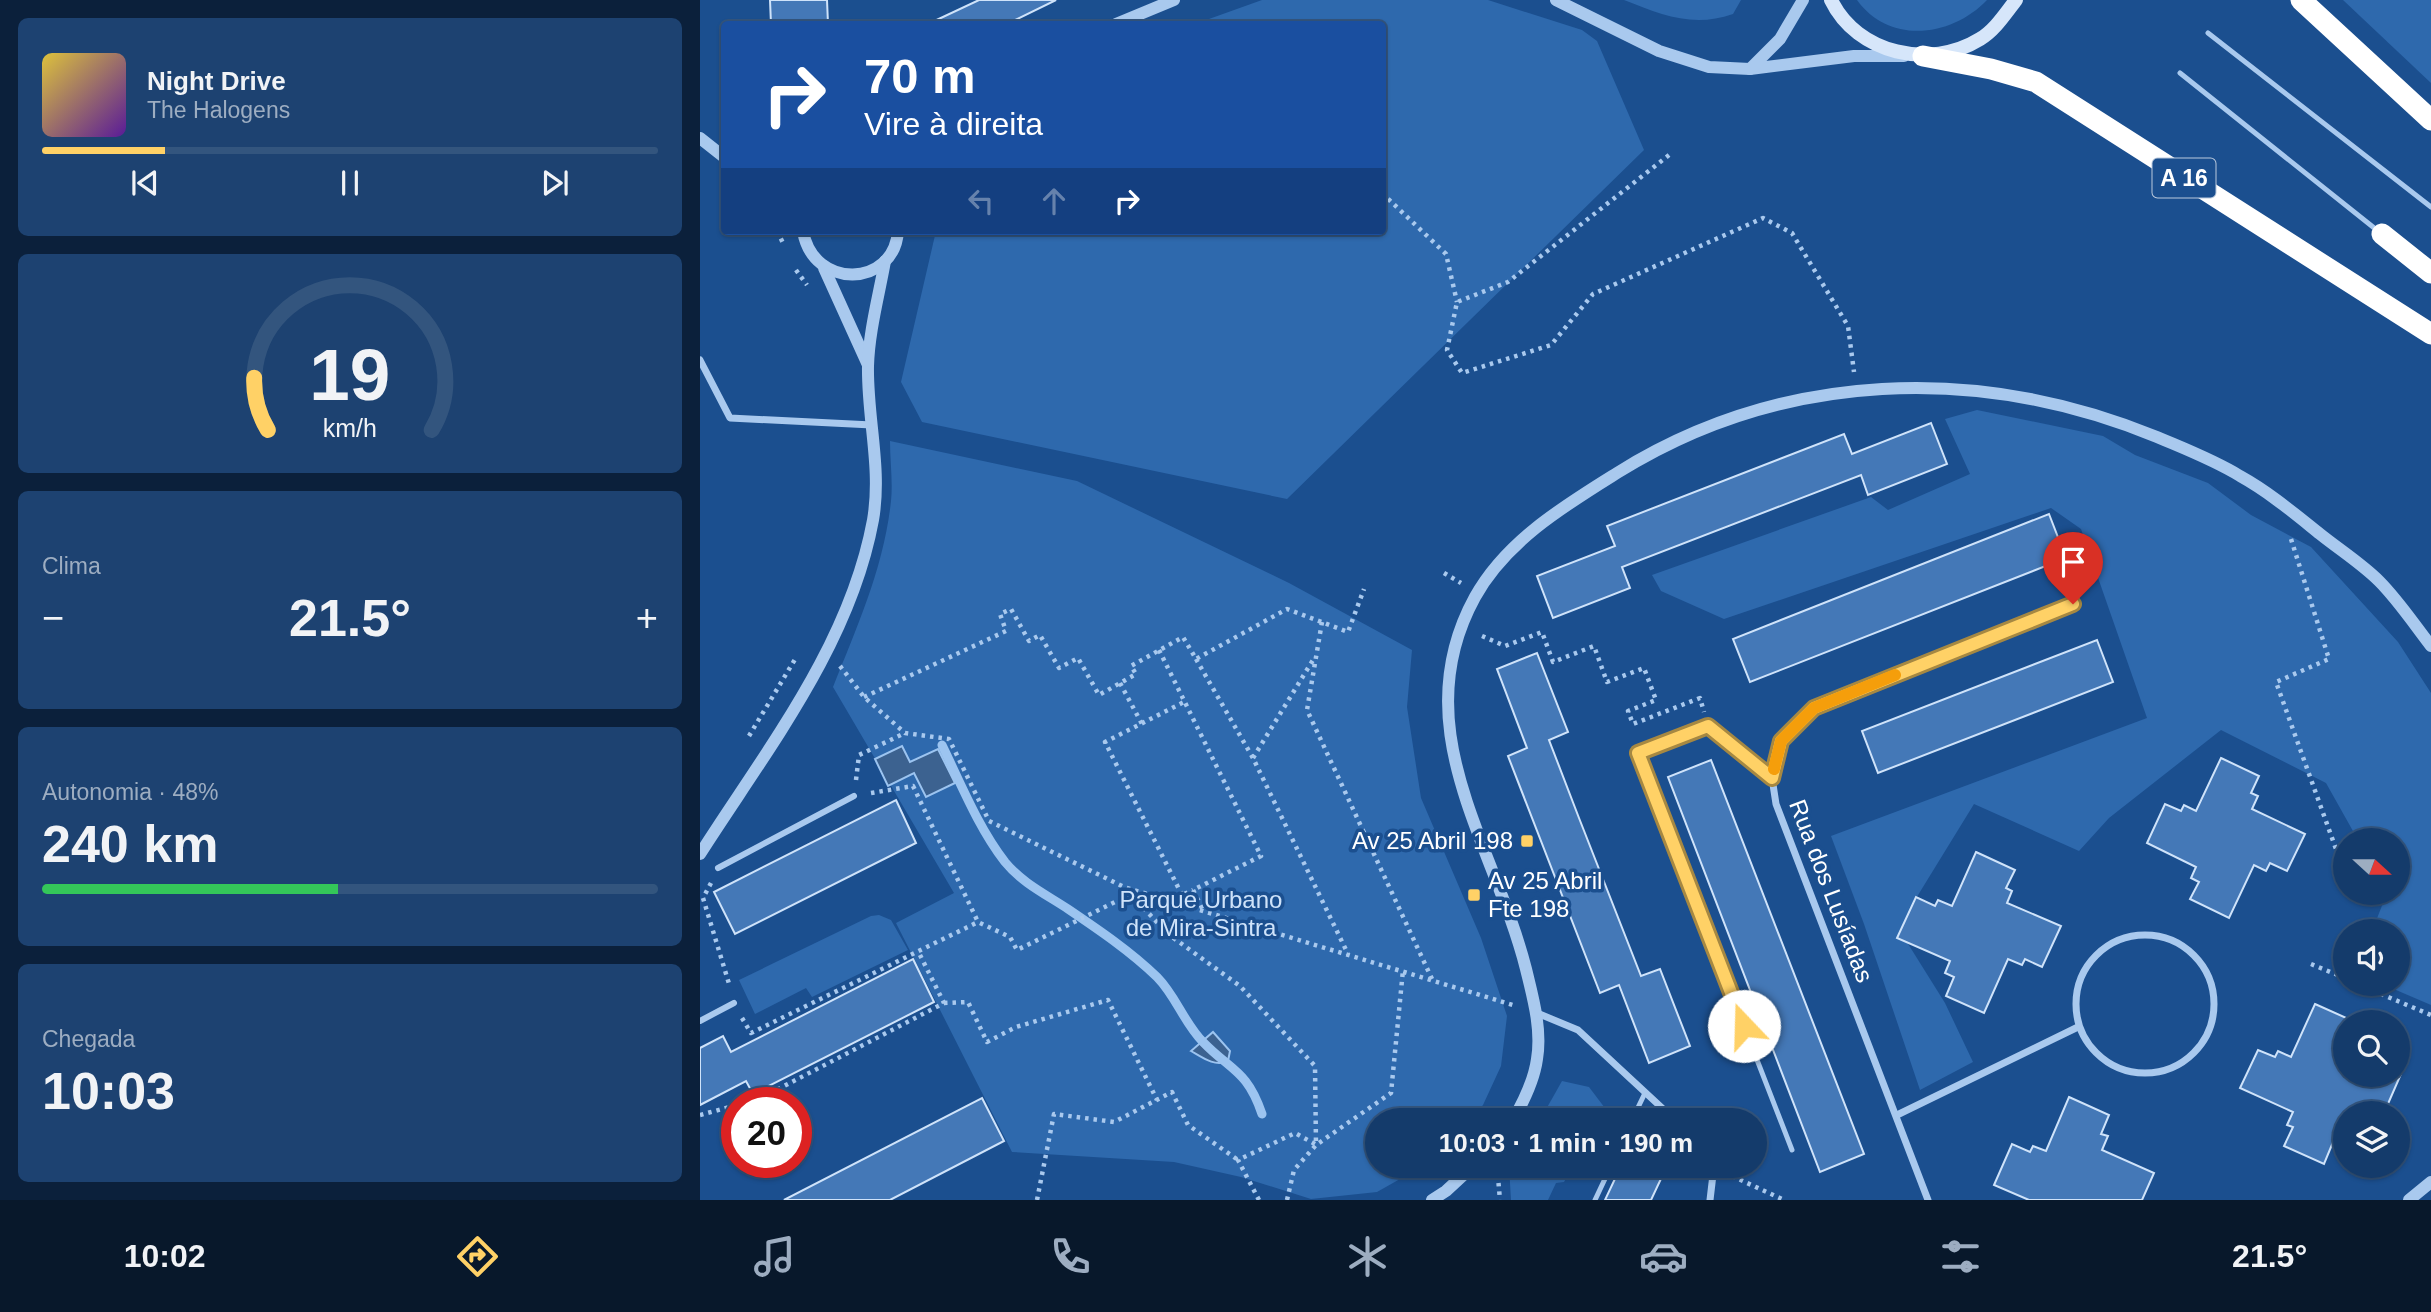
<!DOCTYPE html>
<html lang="pt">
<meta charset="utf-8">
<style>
:root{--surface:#143b6b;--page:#1d4271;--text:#f1f3f6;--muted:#9dadc1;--line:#33557e;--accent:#ffd166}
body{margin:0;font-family:Helvetica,sans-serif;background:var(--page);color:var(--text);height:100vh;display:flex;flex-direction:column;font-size:26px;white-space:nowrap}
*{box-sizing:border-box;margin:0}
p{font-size:23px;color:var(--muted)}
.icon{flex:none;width:38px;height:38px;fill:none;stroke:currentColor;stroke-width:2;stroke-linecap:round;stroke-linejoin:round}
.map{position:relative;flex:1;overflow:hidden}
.side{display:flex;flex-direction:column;gap:18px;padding:18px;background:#0b203b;width:700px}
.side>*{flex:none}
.hud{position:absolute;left:21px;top:21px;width:665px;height:214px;border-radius:7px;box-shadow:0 2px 5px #0004,0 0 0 2px var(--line);background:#1a4fa0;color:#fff;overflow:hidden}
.needle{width:46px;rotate:111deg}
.tools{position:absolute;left:1633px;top:828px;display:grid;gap:14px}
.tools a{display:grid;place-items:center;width:77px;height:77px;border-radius:50%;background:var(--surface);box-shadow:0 2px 5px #0004,0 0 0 2px var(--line);font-size:35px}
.speed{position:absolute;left:21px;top:1087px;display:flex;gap:14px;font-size:35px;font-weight:700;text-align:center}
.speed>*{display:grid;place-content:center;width:91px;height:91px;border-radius:50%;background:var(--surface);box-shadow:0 2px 5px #0004,0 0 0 2px var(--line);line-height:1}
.speed .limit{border:10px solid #d22;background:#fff;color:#111}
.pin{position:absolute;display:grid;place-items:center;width:60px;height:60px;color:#fff;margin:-72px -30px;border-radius:50% 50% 50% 0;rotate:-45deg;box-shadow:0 0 7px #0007}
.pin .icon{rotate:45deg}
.me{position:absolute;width:77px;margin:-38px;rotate:339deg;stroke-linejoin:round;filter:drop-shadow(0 0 5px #0008)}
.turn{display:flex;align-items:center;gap:24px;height:147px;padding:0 28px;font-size:32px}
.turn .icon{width:91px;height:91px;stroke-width:2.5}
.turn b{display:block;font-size:49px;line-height:60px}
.lanes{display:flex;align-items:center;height:66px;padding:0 28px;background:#0003;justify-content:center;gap:35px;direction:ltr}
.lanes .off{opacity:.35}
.big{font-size:52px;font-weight:600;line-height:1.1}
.side .tile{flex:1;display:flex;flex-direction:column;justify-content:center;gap:10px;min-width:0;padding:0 24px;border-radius:10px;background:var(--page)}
.side .dial{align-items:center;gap:0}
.dial svg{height:182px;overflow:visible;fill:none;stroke:var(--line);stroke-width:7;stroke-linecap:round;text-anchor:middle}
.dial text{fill:var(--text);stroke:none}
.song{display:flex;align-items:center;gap:21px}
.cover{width:84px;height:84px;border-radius:10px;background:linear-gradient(135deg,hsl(50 70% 55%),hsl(270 70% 35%))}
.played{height:7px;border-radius:4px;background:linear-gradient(90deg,var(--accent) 20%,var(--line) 20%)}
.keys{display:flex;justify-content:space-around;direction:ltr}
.heat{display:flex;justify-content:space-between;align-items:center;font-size:38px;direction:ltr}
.charge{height:10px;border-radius:5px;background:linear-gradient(90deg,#34c759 48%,var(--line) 0)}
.trip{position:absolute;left:665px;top:1108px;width:402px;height:70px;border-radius:35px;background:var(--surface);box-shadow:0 2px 5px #0004,0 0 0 2px var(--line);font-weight:600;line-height:70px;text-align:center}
.tabs{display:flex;height:112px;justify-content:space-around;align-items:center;background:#08182b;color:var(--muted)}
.tabs .icon{width:49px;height:49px}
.tabs .on{color:var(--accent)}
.tabs b{font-size:32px;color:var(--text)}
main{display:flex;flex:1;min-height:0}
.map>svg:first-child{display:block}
.green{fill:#2e69ad}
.water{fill:#3c6290;stroke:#9cc4f0;stroke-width:2}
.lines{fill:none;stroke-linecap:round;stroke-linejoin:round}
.stream{stroke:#9cc4f0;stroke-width:9}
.building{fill:#4478b7;stroke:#cfe3fa;stroke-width:2}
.path{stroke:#a9c9ee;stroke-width:4.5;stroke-dasharray:3.5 5;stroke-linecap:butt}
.service{stroke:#a9c9ee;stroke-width:5}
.pedestrian{stroke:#a9c9ee;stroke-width:6}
.minor{stroke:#a9c9ee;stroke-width:7}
.tertiary{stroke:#a9c9ee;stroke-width:12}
.secondary{stroke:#d6e6fa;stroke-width:14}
.motorway{stroke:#fff;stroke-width:21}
.route-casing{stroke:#a68842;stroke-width:18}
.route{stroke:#ffd166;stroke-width:12}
.slow{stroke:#f59e0b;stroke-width:12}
.poi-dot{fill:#ffd166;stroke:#1b4f8f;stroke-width:2.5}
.labels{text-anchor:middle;stroke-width:7;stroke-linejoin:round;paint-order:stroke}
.shield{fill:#1b4f8f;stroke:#bbcadd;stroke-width:2}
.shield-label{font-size:23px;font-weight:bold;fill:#fff}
.poi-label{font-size:24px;fill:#fff;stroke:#1b4f8f;text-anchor:end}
.street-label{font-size:24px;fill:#fff;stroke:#1b4f8f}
.park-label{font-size:24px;fill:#cfe3fa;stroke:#1b4f8f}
</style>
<main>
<section class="side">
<div class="tile">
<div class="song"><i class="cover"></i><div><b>Night Drive</b><p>The Halogens</p></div></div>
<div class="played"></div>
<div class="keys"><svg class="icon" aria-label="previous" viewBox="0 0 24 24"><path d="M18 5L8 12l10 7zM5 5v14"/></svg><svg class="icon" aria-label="pause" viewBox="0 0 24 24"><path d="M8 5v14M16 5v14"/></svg><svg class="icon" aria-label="next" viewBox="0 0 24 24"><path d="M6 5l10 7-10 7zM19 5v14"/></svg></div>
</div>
<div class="tile dial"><svg viewBox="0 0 100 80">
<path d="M14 69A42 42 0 1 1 86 69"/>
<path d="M14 69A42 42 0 0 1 8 46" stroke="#ffd166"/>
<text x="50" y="56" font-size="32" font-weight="700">19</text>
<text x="50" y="72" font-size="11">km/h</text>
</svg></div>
<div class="tile"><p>Clima</p>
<div class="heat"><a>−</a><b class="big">21.5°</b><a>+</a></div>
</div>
<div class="tile"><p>Autonomia · 48%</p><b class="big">240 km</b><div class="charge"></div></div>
<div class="tile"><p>Chegada</p><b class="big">10:03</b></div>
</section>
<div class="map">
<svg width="1731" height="1200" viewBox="0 0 1731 1200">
<rect width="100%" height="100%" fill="#1b4f8f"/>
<g class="green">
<polygon points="562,0 788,0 882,30 897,41 944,150 587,499 222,422 201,382 236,231 682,231 682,24 495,24"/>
<path d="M924,0H1041L1033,14C993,28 962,15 924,0Z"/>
<path d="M1157,0H1287C1253,36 1190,46 1157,0Z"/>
<polygon points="1643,0 1731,0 1731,83"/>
<polygon points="1277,410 1403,436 1435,455 1508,483 1551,515 1611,547 1698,642 1731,693 1731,1005 1682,984 1698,984 1698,931 1672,931 1687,893 1698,892 1698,840 1658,840 1626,783 1521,730 1409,818 1379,851 1274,804 1215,900 1205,939 1245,1003 1273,1062 1220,1090 1164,924 1131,836 1447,718 1381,529 1351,508 1024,619 961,591 952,575 1171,497 1188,510 1270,474 1245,419"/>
<path d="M190,441L377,481L589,583L712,650L707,707L721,798L781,938L807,1016L801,1066L783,1105L770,1120H677V1166H723L677,1192L611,1199L541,1177L474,1162L312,1152L196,923L254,893L133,687C157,627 184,567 191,501C193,482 190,461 190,441Z"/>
<polygon points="179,915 191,920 208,950 112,997 106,988 55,1014 39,980 171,916"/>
<polygon points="862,1081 889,1087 914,1120 840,1120"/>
<polygon points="809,1166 873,1166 864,1182 856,1183 848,1200 811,1200"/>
</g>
<g class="water">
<polygon points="202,746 210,762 238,749 255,783 226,797 214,773 188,786 175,759"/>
<path d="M513,1032L530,1051L528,1061C515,1067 503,1058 491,1051Z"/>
</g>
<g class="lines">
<path class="stream" d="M242,745C261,784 278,827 305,862C322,883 347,895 368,909C399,930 430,951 457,977C476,996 484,1023 503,1042C531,1071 547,1070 562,1114"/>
</g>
<g class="building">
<polygon points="70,0 127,0 128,24 71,24"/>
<polygon points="279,0 356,0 307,24 228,24"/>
<polygon points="1231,423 1247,464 1168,495 1161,475 922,567 930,588 853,618 837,576 915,546 907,526 1144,434 1152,454"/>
<polygon points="1349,514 1366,558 1050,682 1033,639"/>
<polygon points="1397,640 1413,682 1178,773 1162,731"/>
<polygon points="837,653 868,732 849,740 879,818 941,976 960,969 990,1046 949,1063 919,985 900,993 808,756 827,748 797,669"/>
<polygon points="1521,758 1559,776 1551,793 1558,796 1552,809 1605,834 1587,871 1570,863 1566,871 1554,865 1529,918 1490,899 1499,882 1491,878 1496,867 1447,843 1465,804 1481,811 1484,805 1496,811"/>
<polygon points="1011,760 1164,1154 1120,1172 968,777"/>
<polygon points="196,800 216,843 35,934 14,892"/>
<polygon points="1276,852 1315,870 1306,888 1312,891 1307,903 1361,926 1342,967 1325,959 1322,965 1308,959 1284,1013 1246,996 1254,977 1245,973 1250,961 1197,938 1216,897 1235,906 1238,900 1252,906"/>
<polygon points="213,959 234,1002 53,1094 46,1081 0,1105 0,1048 23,1036 31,1052"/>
<polygon points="1615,1004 1653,1021 1645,1022 1645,1074 1701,1074 1684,1113 1645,1113 1624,1164 1584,1146 1593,1127 1587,1125 1593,1112 1540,1088 1558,1050 1575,1057 1578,1051 1591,1057"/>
<polygon points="1369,1097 1409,1115 1401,1134 1408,1136 1402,1150 1454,1173 1442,1200 1329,1200 1294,1185 1312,1144 1330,1152 1333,1146 1346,1151"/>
<polygon points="282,1098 304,1141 190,1200 84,1200"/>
<polygon points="921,1166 967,1166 951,1200 905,1200"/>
</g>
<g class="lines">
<g class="path">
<polyline points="969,155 808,282 757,302 747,350 762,373 851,345 893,294 1063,218 1092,233 1148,326 1154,372"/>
<polyline points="682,193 746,254 757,302"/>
<polyline points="77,231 83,243"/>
<polyline points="96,270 107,285"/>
<polyline points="1591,539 1629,659 1576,682 1645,874"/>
<polyline points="744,573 761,583"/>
<polyline points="622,622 607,710 732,979"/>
<polyline points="782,636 805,646 842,632 853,662 894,646 907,682 944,668 956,700 928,711 933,724 1000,698 1004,712"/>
<polyline points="459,650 561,856 493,890 503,910"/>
<polyline points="496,659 553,758 648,954"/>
<polyline points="140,666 164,697 205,733 249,739 289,821 424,887 813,1005"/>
<polyline points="420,683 442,724"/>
<polyline points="164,697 306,631 300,614 311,609 329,641 340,635 359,668 378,658 399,695 436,674 431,666 483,637 496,659 587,609 648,632 664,589"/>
<polyline points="49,736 97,656"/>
<polyline points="553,758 613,660"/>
<polyline points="156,780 159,755 205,733"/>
<polyline points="171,793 213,786 278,922 310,937 317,950 415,902 433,897"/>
<polyline points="11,883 3,898 30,987"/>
<polyline points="426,889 468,934 540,986 615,1066 616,1145"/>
<polyline points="482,895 405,742 484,702"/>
<polyline points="469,901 493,890"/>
<polyline points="1611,964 1645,978"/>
<polyline points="1657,984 1731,1015"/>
<polyline points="244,1003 268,1002 287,1042 316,1027 408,1000 457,1100"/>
<polyline points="42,1018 51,1033 278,922"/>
<polyline points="46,1102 59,1099 244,1003 218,951"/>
<polyline points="0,1115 37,1105"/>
<polyline points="797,1166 800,1200"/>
<polyline points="1032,1176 1084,1200"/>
<polyline points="337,1200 354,1114 414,1122 472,1092 488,1125 538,1160"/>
<polyline points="559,1200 538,1160 595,1133 615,1144"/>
<polyline points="587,1200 594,1170 616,1145 691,1093 703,970"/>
</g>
<g class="service">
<polyline points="1508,33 1731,207"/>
<polyline points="1480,73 1678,231"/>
<polyline points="1072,778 1008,726 938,753 1092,1150"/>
<polyline points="932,1120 945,1093"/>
<polyline points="895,1200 911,1166"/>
</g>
<g class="pedestrian">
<polyline points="18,868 154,796"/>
<polyline points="0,1021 34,1003"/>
</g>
<g class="minor">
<polyline points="0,360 30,418 172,425"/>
<circle cx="1445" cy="1004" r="69"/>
<polyline points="837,1013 878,1030 975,1120"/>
<polyline points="1197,1115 1378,1027"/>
<polyline points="1010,1200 1014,1166"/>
<polyline points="1228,1200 1076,804 1072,778 1081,741 1114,708 1373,604"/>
</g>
<g class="tertiary">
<polyline points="856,0 959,51 1009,67 1050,69 1154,56 1204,56"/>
<polyline points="416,24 474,0"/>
<polyline points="1050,69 1080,39 1103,0"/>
<polyline points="0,138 24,157"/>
<path d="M103,231C113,290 194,288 198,231"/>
<polyline points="124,268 168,365"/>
<path d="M0,854C67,749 150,645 173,520C182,468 167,418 168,366C169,331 179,295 185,261"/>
<path d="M813,1120C824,1101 834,1081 837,1059C842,1029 833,998 826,969C794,843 703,728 775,597C806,541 864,506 917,473C1082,370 1279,364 1457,437C1485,449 1514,460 1540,476C1569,492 1595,514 1620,534C1640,550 1662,564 1679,581C1698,600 1714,624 1731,646"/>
<polyline points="732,1200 746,1191 773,1166"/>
<polyline points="1709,1200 1731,1182"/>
</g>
<path class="secondary" d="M1131,0C1157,54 1230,70 1280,39C1295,30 1305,14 1316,0"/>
<g class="motorway">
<polyline points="1601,0 1731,120"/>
<polyline points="1223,56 1291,69 1336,82 1731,334"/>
<polyline points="1682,234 1731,273"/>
</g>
</g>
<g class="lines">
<g class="route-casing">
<polyline id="route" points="1044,1026 938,753 1008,726 1072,778 1081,741 1114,708 1373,604"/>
</g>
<use href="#route" class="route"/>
<polyline class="slow" points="1074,769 1081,741 1114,708 1195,675"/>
</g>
<g class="poi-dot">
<rect x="820" y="834" width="14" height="14" rx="3.5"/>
<rect x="767" y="888" width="14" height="14" rx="3.5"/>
</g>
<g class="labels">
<rect class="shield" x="1452.5" y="158.5" width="63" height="39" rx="5"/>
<g class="shield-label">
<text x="1484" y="186">A 16</text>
</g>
<g class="poi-label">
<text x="813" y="849">Av 25 Abril 198</text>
<text x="788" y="889" text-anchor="start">Av 25 Abril<tspan x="788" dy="28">Fte 198</tspan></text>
</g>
<g class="street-label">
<text transform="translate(1131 891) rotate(69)" y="8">Rua dos Lusíadas</text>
</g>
<g class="park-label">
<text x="501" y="908">Parque Urbano<tspan x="501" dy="28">de Mira-Sintra</tspan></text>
</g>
</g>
</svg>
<div class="tools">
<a><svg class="needle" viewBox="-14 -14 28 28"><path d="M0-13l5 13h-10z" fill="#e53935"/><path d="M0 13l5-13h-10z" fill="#9dadc1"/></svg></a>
<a><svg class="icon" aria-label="sound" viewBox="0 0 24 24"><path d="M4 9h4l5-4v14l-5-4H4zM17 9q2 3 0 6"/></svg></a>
<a><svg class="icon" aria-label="search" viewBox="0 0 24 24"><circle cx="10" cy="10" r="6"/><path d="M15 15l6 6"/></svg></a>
<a><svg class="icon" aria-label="layers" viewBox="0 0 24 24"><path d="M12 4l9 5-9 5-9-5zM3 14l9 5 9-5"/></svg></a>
</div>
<div class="speed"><div class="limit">20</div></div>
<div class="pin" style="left:1373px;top:604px;background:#d93025"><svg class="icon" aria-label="arrive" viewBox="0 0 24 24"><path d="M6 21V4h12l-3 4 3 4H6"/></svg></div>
<svg class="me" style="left:1044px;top:1026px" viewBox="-20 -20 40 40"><circle r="19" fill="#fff"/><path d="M0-13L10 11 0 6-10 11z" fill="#ffd166"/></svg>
<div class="trip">10:03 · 1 min · 190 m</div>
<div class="hud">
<div class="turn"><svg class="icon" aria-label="right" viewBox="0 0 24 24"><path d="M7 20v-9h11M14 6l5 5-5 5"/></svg><div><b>70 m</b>Vire à direita</div></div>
<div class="lanes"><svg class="icon off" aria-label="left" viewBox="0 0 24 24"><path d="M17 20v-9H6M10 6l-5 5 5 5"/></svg><svg class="icon off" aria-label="ahead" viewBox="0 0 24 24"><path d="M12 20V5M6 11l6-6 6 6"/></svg><svg class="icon" aria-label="right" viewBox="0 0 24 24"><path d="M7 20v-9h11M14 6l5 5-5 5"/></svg></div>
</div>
</div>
</main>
<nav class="tabs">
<b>10:02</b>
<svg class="icon on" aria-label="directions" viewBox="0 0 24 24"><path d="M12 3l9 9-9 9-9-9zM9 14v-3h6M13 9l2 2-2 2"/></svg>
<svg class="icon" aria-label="music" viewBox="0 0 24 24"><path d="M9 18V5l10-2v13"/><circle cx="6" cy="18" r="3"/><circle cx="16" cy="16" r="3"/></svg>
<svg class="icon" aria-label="phone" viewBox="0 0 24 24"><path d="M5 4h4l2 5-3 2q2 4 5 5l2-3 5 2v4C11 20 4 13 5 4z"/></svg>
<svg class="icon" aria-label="climate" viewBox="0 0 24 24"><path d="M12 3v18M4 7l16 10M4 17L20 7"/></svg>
<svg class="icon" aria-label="car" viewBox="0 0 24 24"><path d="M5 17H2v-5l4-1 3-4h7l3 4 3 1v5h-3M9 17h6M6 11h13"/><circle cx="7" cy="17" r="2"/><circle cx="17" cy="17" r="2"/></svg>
<svg class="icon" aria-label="filters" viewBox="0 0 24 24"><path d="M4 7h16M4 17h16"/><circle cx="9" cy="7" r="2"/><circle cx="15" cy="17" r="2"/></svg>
<b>21.5°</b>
</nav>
